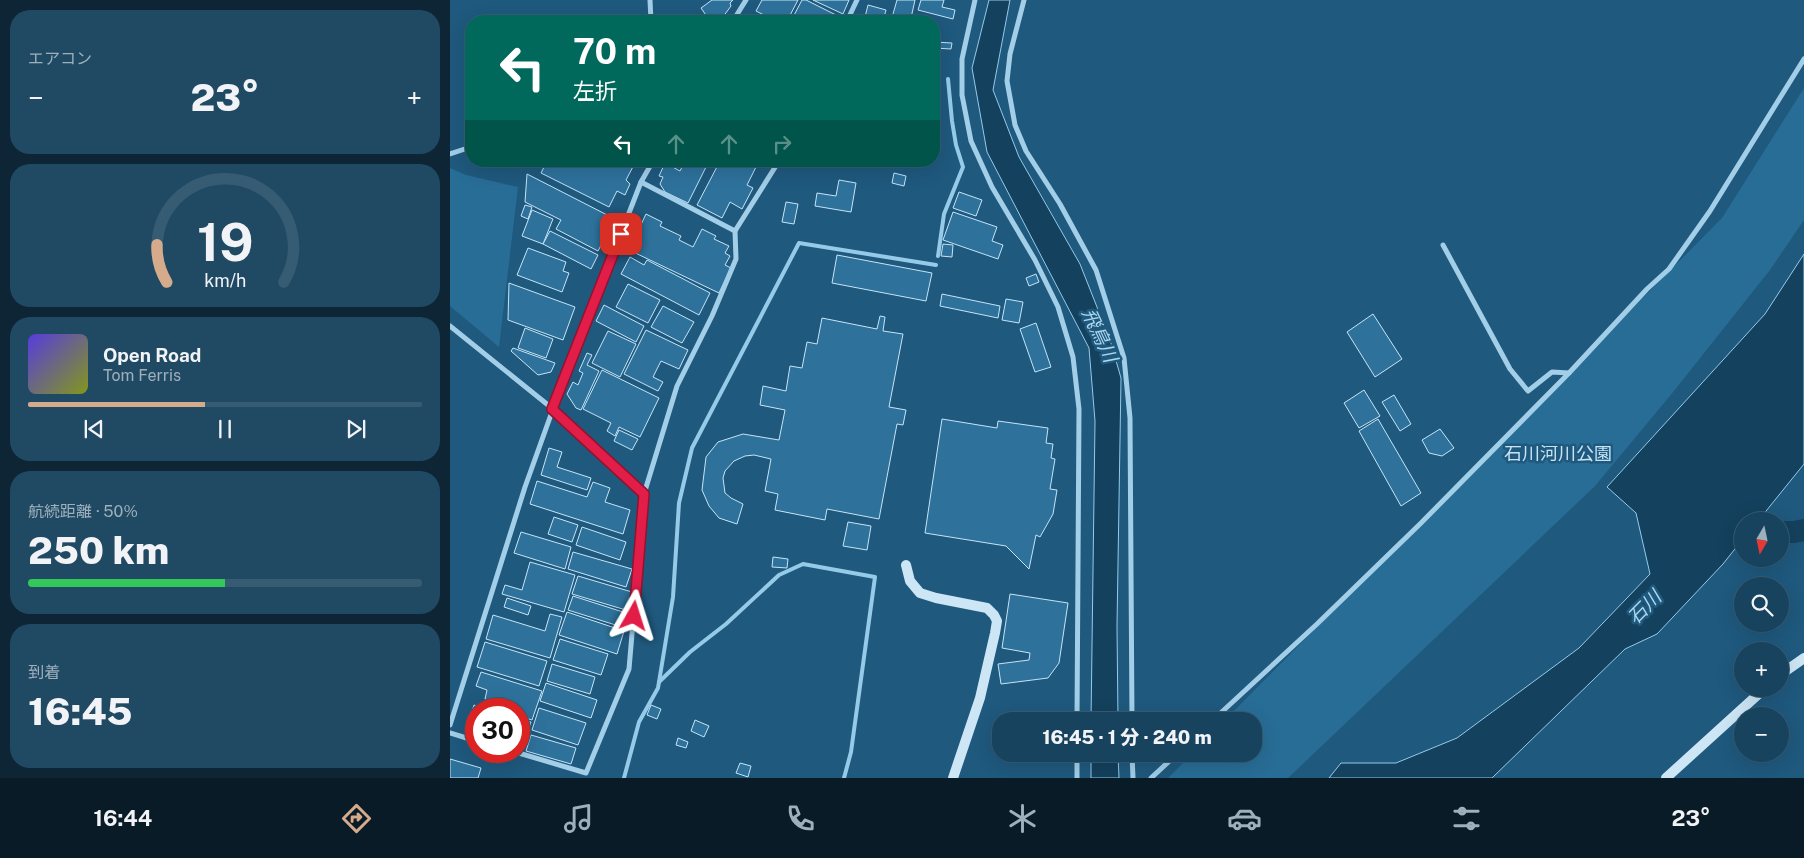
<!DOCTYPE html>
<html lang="ja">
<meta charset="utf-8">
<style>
:root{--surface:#17435e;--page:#204a64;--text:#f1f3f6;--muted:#9eb0bc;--line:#365c73;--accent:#d6ab8b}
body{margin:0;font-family:"Public Sans","Noto Sans JP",sans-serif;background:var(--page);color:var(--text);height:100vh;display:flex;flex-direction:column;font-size:19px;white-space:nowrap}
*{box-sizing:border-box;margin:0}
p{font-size:16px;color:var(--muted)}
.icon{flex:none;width:28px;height:28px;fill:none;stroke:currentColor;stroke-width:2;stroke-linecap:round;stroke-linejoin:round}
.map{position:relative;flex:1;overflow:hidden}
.drawer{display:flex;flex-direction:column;gap:10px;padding:10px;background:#0d2534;width:450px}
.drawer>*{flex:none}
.banner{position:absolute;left:15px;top:15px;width:475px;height:152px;border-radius:20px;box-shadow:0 5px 20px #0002,0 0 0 1px var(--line);background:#00695c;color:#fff;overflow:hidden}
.needle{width:32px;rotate:189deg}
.tools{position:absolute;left:1284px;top:512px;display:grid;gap:10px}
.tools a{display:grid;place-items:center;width:55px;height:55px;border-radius:50%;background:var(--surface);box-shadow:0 5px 20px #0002,0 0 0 1px var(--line);font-size:25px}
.speed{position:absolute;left:15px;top:698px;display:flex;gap:10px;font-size:25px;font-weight:700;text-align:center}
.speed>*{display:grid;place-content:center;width:65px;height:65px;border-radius:50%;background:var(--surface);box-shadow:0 5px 20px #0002,0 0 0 1px var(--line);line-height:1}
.speed .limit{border:8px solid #d22;background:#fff;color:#111}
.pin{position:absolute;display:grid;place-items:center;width:42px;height:42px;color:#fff;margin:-21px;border-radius:10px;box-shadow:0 2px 8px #0006}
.me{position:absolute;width:55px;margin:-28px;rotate:6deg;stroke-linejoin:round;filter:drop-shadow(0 0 4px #0008)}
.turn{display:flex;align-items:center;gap:18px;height:105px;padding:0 25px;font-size:22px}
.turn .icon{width:65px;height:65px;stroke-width:2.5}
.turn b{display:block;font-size:35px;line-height:42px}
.lanes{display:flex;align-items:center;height:48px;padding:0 25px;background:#0003;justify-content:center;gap:25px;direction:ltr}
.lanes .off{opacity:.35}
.big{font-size:38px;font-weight:800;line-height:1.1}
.drawer .tile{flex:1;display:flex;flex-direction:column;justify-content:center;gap:8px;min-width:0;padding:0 18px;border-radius:20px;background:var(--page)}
.drawer .dial{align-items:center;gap:0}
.dial svg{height:130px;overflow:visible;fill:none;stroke:var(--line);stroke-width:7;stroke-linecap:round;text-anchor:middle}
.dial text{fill:var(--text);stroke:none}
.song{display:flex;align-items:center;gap:15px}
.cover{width:60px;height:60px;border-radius:8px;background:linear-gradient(135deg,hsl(250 70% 55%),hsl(70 70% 35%))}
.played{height:5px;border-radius:2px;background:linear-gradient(90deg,var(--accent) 45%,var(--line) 45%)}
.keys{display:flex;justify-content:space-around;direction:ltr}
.heat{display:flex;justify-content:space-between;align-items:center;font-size:28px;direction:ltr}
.charge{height:8px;border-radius:4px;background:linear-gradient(90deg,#34c759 50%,var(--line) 0)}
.trip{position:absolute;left:542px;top:712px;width:270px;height:50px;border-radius:20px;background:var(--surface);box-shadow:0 5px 20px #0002,0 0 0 1px var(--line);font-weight:800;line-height:50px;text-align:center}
.dock{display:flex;height:80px;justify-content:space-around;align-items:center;background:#091b26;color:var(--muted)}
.dock .icon{width:35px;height:35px}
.dock .selected{color:var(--accent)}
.dock b{font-size:22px;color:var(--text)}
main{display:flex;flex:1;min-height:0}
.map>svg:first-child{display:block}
.green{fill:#286d96}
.water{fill:#14415d;stroke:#95cbe9}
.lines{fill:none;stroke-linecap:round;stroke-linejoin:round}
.stream{stroke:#95cbe9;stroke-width:4}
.river{stroke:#14415d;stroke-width:22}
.building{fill:#2e729c;stroke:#c6e4f6}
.street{stroke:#a2cee8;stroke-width:5}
.secondary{stroke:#cde6f6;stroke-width:10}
.route-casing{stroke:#92132f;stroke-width:12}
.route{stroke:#e11d48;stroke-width:9}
.labels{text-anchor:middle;stroke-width:5;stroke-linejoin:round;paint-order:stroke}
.park-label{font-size:18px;fill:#c6e4f6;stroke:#1f597e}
.water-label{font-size:19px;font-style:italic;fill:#add7ef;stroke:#1f597e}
</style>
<main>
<section class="drawer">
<div class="tile"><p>エアコン</p>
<div class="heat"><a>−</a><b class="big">23°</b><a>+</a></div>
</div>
<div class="tile dial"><svg viewBox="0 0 100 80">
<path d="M14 69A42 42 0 1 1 86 69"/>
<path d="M14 69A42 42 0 0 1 8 46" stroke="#d6ab8b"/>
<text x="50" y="56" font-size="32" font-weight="700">19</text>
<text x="50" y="72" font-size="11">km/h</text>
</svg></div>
<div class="tile">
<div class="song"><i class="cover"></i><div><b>Open Road</b><p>Tom Ferris</p></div></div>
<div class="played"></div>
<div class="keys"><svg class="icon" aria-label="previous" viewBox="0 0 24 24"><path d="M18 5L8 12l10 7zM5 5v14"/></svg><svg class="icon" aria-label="pause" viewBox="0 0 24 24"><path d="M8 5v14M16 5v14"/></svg><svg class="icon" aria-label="next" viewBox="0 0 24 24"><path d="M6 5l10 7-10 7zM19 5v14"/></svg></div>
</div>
<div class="tile"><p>航続距離 · 50%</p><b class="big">250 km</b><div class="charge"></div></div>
<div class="tile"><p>到着</p><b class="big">16:45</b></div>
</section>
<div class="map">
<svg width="1354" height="778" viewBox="0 0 1354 778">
<rect width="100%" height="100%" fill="#1f597e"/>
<g class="green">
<polygon points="1354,88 1354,220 1320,270 1224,391 1145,486 838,778 718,778 742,754 804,754 804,721 774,721 1272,218"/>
<polygon points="0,168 16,175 68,187 49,347 0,306"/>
</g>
<g class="water">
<polygon points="539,0 560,0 543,90 569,157 630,264 660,340 671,378 667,626 668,721 641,721 645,421 639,348 537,152 522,68"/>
<polygon points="1354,254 1354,464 1308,521 1292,521 1292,540 1273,564 1207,634 1175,649 1042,778 879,778 891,763 946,763 1007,738 1129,648 1200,574 1186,513 1157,487 1315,314"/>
<polygon points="641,754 668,754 669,778 641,778"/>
</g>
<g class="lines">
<g class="stream">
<polyline points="488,256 494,214 513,167 506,145 502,121 498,79"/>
<polyline points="209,682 240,652 276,624 329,575 353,564 425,577 401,752 394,778"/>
<polyline points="174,778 189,722 208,688 223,597 229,503 242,448 349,243 486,265"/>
</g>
<polyline class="river" points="1330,532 1344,532 1354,530"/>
</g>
<g class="building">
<polygon points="262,0 283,0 280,3 281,6 270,21 260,21 251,8"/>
<polygon points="312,0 348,0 337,21 313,21 316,16 306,11"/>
<polygon points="352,0 356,0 394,19 393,21 341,21"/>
<polygon points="363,0 399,0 393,14"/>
<polygon points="447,0 465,0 461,18 465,19 465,21 441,21"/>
<polygon points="471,0 494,0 492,7 505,10 503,19 468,10"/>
<polygon points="418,5 436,10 433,21 415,17"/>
<polygon points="484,42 502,43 501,49 484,48"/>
<polygon points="484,131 490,132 486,153 484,153"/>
<polygon points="97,161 186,161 176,180 180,184 175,195 167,191 159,207 91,173"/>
<polygon points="235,161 259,161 238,203 215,192 210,184 213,177 209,176 215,163 230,171"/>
<polygon points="270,161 309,161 297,185 303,188 292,209 280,202 272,218 247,205"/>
<polygon points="444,173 456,176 454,186 442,183"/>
<polygon points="77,174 165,219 148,251 106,229 111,220 75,202"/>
<polygon points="389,180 406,183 401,212 365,206 367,193 386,196"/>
<polygon points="509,192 532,200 526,216 503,208"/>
<polygon points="336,202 348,204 344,224 332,222"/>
<polygon points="75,205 82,207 78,219 71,216"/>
<polygon points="82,210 103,219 93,244 72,236"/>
<polygon points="503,212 547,227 542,241 553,245 548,259 493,240"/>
<polygon points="196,214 212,222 210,226 231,236 229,240 243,247 252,229 266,236 264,239 279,246 275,253 280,256 275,265 281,268 269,293 179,250"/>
<polygon points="100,231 148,255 141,269 93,244"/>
<polygon points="493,244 503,245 502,257 491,256"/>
<polygon points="78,248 116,262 113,271 119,273 112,292 67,275"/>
<polygon points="387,255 482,273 476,301 382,283"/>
<polygon points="180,257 194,265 197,260 260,293 249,315 171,274"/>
<polygon points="586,274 589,282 579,286 576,278"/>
<polygon points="59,283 125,307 113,340 58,320"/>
<polygon points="178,284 210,300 198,323 166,307"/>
<polygon points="492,294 550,306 548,318 490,306"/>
<polygon points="556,299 573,302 569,323 552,320"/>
<polygon points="154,305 194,326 186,342 146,321"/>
<polygon points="213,306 244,322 232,343 201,327"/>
<polygon points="923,314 952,359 925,377 897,332"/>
<polygon points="430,316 435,317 433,331 453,334 439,407 456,410 453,425 447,424 429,519 377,509 375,520 325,510 328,494 315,491 321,459 304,455 295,456 284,461 275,471 273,478 275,493 281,498 293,504 287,524 269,518 259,506 252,490 256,457 268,442 293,434 329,440 335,410 310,405 313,386 336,391 340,366 352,368 357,342 367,344 372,318 427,329"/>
<polygon points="586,323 601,367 585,372 570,329"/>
<polygon points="75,328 103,339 96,358 68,348"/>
<polygon points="196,330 238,350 229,369 211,361 203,377 213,382 208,391 174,374"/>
<polygon points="158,331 186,344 170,377 142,363"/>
<polygon points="63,348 105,363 101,372 88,375 61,351"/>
<polygon points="137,353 142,355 137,365 149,371 131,410 126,408 117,394 123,382 128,385 133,373 129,371"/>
<polygon points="152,370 209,398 190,437 169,427 165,436 157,431 161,423 133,409"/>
<polygon points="914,390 930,416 909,428 894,403"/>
<polygon points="944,395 961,424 950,431 932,402"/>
<polygon points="492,419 547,428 548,421 598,428 596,443 603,444 601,458 605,459 600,489 607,490 603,514 590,537 586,535 579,569 556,546 475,533"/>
<polygon points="928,419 971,493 951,506 909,431"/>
<polygon points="990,429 1004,448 992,456 979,453 972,440"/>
<polygon points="169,430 188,439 182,450 164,441"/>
<polygon points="99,448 112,452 107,467 141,478 137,490 91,475"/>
<polygon points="87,481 137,497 143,482 160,488 155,502 180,510 173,534 80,504"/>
<polygon points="104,517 128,525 122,542 98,534"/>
<polygon points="398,522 421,526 417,550 393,546"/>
<polygon points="132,527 176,542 170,560 126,545"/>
<polygon points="71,532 121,547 115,569 64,553"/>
<polygon points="123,552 182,569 176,587 118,569"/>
<polygon points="323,557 338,559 337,568 322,567"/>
<polygon points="80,562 125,575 114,612 52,594 55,585 72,590"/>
<polygon points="128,576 182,592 176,610 122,594"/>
<polygon points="560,594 618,603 609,663 598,678 551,684 548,664 579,660 580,653 552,648"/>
<polygon points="123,596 176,613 172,627 118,610"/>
<polygon points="57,598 81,606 78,615 54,607"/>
<polygon points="117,612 174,631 167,654 109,635"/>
<polygon points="100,614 112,617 100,658 36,639 43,615 95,631"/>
<polygon points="110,639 158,654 151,675 103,660"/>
<polygon points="35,642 97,661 89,686 27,667"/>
<polygon points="102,664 145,677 140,694 97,681"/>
<polygon points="31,672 92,691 82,720 69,716 69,709 35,699 37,690 26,686"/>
<polygon points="96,683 147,700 141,718 90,701"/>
<polygon points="24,705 35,709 26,709 26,730 17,728"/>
<polygon points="201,705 211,709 207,719 197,715"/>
<polygon points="89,708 136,723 128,745 82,730"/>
<polygon points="69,719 81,722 72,751 69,750"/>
<polygon points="245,720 259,726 254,737 241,731"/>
<polygon points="81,735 126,748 121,764 76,751"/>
<polygon points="228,738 238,742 236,748 226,745"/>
<polygon points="0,759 31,768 28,778 0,778"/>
<polygon points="290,763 301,766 298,777 286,773"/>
</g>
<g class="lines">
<g class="street">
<polyline points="200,0 201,21"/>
<polyline points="525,0 512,59 512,95 521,141 542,187 585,260 608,307 623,357 629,409 627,721"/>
<polyline points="574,0 560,54 557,81 565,125 576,151 610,204 646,270 674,358 680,418 682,721"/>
<polyline points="283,21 296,0"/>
<polyline points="397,21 407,0"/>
<polyline points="0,154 21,147"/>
<polyline points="191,182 285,231"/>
<polyline points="993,245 1060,369 1078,391 1102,372 1119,373"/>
<polyline points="0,326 103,409 194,494"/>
<polyline points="762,721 867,624 971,523 1119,373 1197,289 1219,269 1260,211 1354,59"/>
<polyline points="0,725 75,487 103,409 191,182 203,161"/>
<polyline points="0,733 26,741"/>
<polyline points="62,751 136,773 179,669 194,494 227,386 262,316 286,259 285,231 329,161"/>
<polyline points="682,754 683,778"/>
<polyline points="627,778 627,754"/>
<polyline points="701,778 727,754"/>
</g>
<g class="secondary">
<polyline points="456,565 460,581 470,593 486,598 537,608 544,615 547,621 545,633 530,698 503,778"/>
<polyline points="1330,675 1354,658"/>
<polyline points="1216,778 1314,689"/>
</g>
</g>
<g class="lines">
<g class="route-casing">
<polyline id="route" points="171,234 102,409 194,494 184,616"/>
</g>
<use href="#route" class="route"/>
</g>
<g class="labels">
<g class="park-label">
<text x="1108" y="460">石川河川公園</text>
</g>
<g class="water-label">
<text transform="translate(650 335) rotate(65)" y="7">飛鳥川</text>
<text transform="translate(1194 607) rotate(-45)" y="7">石川</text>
</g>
</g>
</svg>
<div class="tools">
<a><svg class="needle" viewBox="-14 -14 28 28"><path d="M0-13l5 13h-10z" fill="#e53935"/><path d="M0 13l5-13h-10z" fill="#9eb0bc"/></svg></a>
<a><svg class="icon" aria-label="search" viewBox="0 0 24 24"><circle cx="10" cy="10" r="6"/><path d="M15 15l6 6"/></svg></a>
<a>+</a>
<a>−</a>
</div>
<div class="speed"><div class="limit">30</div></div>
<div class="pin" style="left:171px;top:234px;background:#d93025"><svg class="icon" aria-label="arrive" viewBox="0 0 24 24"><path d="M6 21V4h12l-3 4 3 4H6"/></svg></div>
<svg class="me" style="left:184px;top:616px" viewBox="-20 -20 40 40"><path d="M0-17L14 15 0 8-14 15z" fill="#e11d48" stroke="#fff" stroke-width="4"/></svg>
<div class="trip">16:45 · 1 分 · 240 m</div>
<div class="banner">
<div class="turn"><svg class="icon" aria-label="left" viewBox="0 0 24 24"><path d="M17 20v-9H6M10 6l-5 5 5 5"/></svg><div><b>70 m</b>左折</div></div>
<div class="lanes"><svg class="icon" aria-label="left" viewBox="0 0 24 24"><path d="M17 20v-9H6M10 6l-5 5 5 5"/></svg><svg class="icon off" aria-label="ahead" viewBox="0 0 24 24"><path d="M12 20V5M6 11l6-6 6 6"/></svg><svg class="icon off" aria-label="ahead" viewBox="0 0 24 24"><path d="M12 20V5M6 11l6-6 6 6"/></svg><svg class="icon off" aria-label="right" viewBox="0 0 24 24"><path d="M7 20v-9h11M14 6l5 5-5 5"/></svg></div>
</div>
</div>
</main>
<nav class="dock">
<b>16:44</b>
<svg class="icon selected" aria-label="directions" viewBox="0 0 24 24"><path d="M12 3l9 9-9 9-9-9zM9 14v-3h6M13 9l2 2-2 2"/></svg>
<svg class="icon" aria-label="music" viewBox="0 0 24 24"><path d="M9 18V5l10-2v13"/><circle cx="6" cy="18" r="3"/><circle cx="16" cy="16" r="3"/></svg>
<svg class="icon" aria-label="phone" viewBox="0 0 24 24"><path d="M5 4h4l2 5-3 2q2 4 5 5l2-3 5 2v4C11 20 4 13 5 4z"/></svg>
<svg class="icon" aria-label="climate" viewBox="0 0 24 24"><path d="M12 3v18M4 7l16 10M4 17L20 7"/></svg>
<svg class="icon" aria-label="car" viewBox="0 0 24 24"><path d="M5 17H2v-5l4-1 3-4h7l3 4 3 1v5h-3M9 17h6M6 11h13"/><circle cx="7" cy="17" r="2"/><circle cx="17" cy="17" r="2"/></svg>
<svg class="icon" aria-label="filters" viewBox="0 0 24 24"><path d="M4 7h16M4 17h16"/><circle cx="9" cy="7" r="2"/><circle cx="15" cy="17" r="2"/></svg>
<b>23°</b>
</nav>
